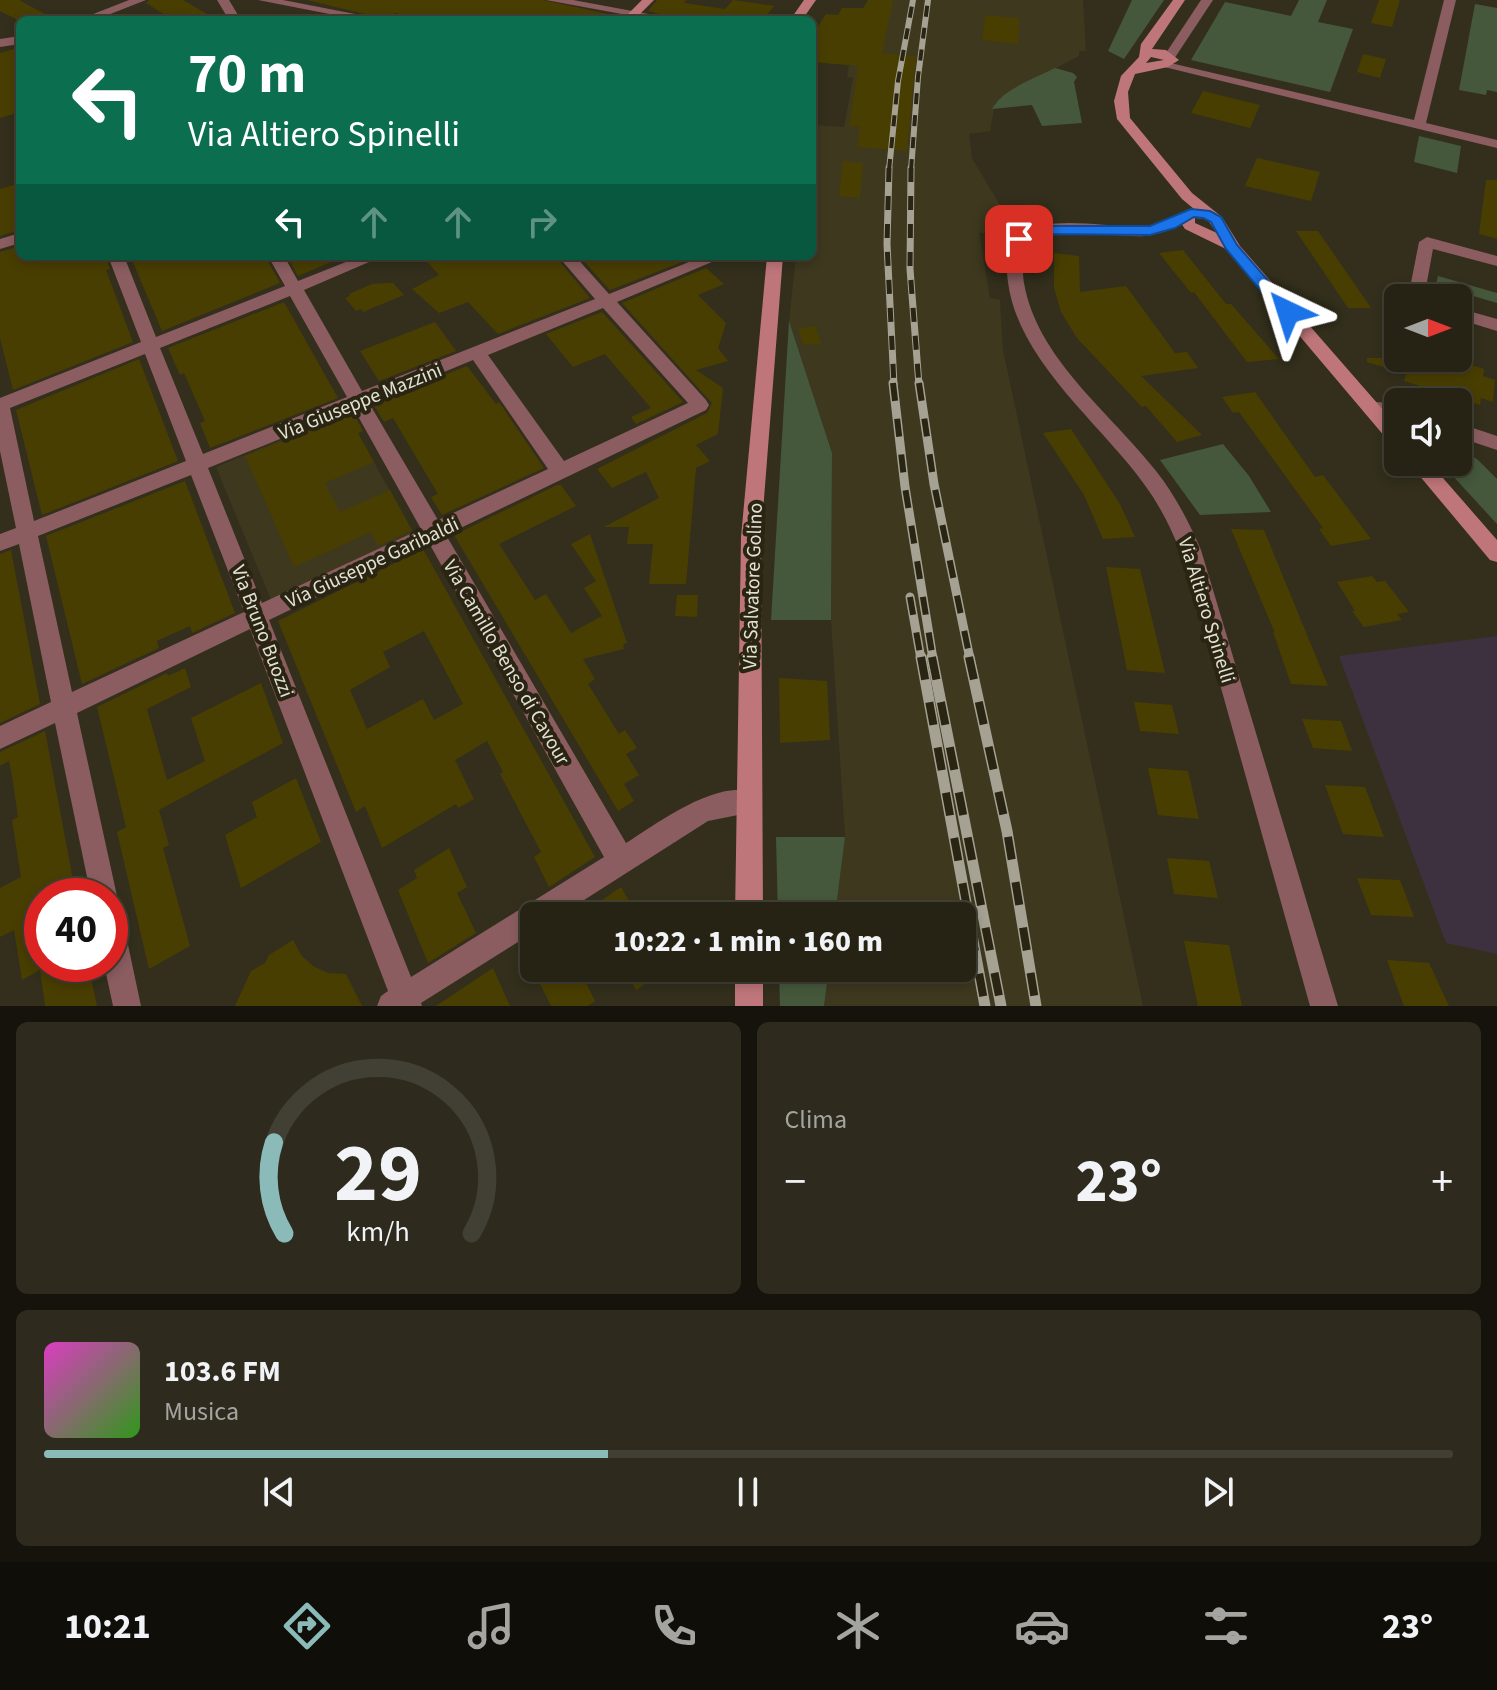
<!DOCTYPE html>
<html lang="it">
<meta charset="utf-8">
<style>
:root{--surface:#262315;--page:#2e2b1e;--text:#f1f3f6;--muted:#a4a4a0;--line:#424034;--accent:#8bbbb9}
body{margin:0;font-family:"Source Sans 3",sans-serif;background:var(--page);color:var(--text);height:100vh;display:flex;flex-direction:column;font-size:30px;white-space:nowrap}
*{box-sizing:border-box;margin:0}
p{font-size:26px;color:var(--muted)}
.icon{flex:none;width:44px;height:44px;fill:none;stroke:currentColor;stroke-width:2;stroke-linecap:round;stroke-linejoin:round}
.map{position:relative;height:1006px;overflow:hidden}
.details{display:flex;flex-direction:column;gap:16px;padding:16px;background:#15130c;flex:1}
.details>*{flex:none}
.top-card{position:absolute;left:16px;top:16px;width:800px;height:244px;border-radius:12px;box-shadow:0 4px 12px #0003,0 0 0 2px var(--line);background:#0b6e4f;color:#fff;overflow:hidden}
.needle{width:52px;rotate:90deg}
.buttons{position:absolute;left:1384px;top:284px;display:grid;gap:16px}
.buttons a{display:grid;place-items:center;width:88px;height:88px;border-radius:12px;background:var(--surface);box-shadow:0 4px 12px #0003,0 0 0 2px var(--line);font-size:40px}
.speed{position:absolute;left:24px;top:878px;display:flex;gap:16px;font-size:40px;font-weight:700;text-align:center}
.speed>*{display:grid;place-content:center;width:104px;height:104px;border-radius:50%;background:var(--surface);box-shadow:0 4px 12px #0003,0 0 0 2px var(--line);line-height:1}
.speed .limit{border:12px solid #d22;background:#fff;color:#111}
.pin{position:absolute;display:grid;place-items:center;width:68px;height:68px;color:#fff;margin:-34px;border-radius:16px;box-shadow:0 4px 12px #0006}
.me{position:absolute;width:88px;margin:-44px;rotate:319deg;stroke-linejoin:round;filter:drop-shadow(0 0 6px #0008)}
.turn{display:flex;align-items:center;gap:28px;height:168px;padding:0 40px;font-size:36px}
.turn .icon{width:104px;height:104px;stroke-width:2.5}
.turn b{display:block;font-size:56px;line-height:68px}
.lanes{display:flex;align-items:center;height:76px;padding:0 40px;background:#0003;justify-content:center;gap:40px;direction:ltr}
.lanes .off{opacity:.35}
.big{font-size:60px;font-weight:800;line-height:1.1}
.details .card{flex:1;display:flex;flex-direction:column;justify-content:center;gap:12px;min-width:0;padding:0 28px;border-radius:12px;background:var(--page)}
.details .dial{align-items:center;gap:0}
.dial svg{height:208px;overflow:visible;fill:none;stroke:var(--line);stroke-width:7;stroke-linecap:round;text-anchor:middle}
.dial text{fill:var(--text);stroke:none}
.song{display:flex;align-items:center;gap:24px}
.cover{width:96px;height:96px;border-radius:12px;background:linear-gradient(135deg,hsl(310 70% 55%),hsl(110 70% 35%))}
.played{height:8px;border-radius:4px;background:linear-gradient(90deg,var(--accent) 40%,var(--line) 40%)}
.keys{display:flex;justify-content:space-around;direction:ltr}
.heat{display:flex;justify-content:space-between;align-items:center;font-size:44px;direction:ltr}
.details .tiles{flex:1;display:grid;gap:16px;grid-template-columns:1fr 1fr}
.card:last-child{grid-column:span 2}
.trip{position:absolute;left:520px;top:902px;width:456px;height:80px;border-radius:12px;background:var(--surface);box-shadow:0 4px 12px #0003,0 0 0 2px var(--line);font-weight:800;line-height:80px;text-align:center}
.tab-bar{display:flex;height:128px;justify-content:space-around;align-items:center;background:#0f0e08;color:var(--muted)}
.tab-bar .icon{width:56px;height:56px}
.tab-bar .active{color:var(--accent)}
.tab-bar b{font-size:36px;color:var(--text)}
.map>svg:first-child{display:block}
.commercial{fill:#3d3140}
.built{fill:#3d381e}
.green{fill:#45583b}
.building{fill:#493e01;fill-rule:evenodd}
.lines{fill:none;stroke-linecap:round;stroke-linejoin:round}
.street{fill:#8b5d60;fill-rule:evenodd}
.secondary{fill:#bf767b;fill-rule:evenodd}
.rail-far3-casing{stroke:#a5a294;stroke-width:6}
.rail-far2-casing{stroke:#a5a294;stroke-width:7}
.rail-far1-casing{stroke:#a5a294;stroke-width:9}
.rail-casing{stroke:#a5a294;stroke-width:11}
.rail-far3{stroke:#292512;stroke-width:4;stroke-dasharray:11;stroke-linecap:butt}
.rail-far2{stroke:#292512;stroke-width:5;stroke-dasharray:14;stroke-linecap:butt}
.rail-far1{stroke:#292512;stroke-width:6;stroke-dasharray:18;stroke-linecap:butt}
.rail{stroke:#292512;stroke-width:8;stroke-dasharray:23;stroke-linecap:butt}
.route{fill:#1a73e8;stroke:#114b97;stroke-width:2}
.labels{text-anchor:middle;stroke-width:8;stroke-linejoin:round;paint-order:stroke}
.street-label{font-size:20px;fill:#e3e1d5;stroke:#292512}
</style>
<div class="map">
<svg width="1497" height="1006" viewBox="0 0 1497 1006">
<rect width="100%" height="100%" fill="#332f1c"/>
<polygon class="commercial" points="1497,636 1497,954 1446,943 1339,656"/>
<g class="built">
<polygon points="872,0 1083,0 1086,51 1079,51 1079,56 1014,90 995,103 990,131 969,134 972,158 1010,222 1003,233 979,233 990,298 1000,300 1003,350 1143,1006 824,1006 829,968 962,968 962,916 835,916 845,837 831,620 832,453 789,321 796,256 812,256 812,125 844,127 853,78 847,77 851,53"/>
<polygon points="347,413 413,533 271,600 216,467"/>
</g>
<g class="green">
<polygon points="1132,0 1164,0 1124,59 1108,51"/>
<polygon points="1299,0 1327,0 1318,22 1353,29 1330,92 1191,60 1225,2 1291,16"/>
<polygon points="1475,4 1497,8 1497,92 1487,90 1486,95 1459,90"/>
<path d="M1055,68L1073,73L1077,77L1074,82L1082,123L1042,126L1032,105L992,109C1002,89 1036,78 1055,68Z"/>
<polygon points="1419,136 1461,146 1457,173 1414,162"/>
<polygon points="1438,276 1497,293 1497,303 1436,285"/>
<polygon points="789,321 832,453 831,620 771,620"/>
<polygon points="1223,444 1249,476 1271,512 1200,515 1160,460"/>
<polygon points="1458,446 1478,460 1497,479 1497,524 1440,462 1458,462"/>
<polygon points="776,837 845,837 835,916 778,916"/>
<polygon points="779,968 829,968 824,1006 780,1006"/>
</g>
<g class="building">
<polygon points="0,0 19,0 56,20 18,20 0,11"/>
<polygon points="149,0 183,0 217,20 173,20 146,3"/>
<polygon points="307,0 543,0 621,17 619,20 433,20 394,13 394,20 389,20"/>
<polygon points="657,0 686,0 684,3 725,9 733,0 774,6 763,20 732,17 731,20 684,20 648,11"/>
<polygon points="868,0 893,0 882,53 916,56 907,151 857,147 860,127 849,126 858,66 812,62 812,36 826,14 838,15 842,8 863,8"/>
<polygon points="1379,0 1400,0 1392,27 1371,23"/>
<polygon points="985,15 1019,18 1018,44 982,40"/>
<polygon points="20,47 20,112 0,118 0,53"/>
<polygon points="1363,54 1386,59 1380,78 1357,72"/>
<polygon points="1203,91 1260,105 1250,128 1191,113"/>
<polygon points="1257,158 1320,172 1311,201 1245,186"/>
<polygon points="843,161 863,163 860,198 839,196"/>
<polygon points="1486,180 1497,180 1497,239 1479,234"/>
<polygon points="20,183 20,230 0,236 0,189"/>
<polygon points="1296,231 1318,231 1371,308 1348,308"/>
<polygon points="20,246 20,256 105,256 110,269 106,270 133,342 13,390 0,338 0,252"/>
<polygon points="1183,250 1226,304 1231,304 1279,359 1247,362 1194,292 1191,293 1159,253"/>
<polygon points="1054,253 1079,256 1080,292 1126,286 1175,353 1187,352 1198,368 1141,376 1202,435 1177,442 1146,406 1142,407 1077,338 1061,312 1054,288"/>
<polygon points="127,256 164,256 167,261 181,256 205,256 208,261 215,261 230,256 265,256 280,283 162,331 132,260 129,261"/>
<polygon points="287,256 345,256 298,276"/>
<polygon points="422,256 555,256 590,298 498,334 468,302 439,313 412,289 439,275"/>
<polygon points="579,256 694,256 695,257 610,290"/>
<polygon points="706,268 724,284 698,295 726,323 718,348 728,361 696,370 723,388 718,434 696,445 710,461 696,468 686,584 649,584 653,544 627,544 629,527 604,527 659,498 646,472 612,488 597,469 707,413 712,403 622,303"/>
<polygon points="388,283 393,283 404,295 363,312 361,309 356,311 345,298 350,296 349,294 372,284"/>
<polygon points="284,302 338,398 210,448 200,423 205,421 184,373 180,375 168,348"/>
<polygon points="602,312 683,402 636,424 631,417 651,408 605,354 573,367 546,334"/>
<polygon points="435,322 456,351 379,381 360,351"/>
<polygon points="816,326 821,344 803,345 798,328"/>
<polygon points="1367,358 1449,358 1484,369 1483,376 1495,380 1493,402 1481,398 1480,405 1404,381 1406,374 1367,362"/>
<polygon points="139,359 178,461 42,515 16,410"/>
<polygon points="467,366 496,404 499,402 544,468 442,515 431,497 438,494 393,418 384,422 373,404"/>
<polygon points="1255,392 1315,477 1323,475 1371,539 1331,546 1319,529 1323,528 1239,412 1233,413 1222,397"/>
<polygon points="353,413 363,431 358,433 374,462 325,483 340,512 390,490 412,530 378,546 371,532 294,567 245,456"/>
<polygon points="1071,429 1120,504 1135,537 1103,539 1084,495 1043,433"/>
<polygon points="185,481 235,613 192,633 190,626 157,641 159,648 82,684 46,536"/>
<polygon points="557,485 561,485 576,506 499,544 535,600 546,594 571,633 602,616 584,588 596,581 571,544 590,534 627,643 623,644 624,649 583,659 595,679 588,684 619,734 625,730 637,748 626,754 639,775 624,784 634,801 618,811 454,535"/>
<polygon points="1231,529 1264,530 1328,686 1291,684 1273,632 1275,633"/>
<path d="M423,549L595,857L549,887L534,857L541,852L500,774L503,772L487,741L455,760L474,799L458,808L456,804L382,848L365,806L356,812L278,621ZM424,631L463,704L434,720L423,699L367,729L350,690L390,667L383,652Z"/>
<polygon points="11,550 40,704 0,723 0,554"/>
<polygon points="1106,567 1140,569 1165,673 1127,670"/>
<polygon points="1372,576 1377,582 1385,581 1409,612 1397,614 1402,620 1364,627 1352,611 1355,611 1337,582"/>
<polygon points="677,595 698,595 697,617 675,616"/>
<polygon points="185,668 191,687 147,709 167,780 205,761 191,718 261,683 283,743 159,810 169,845 163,848 190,946 149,969 117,832 126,827 97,707 167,673 168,676"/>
<polygon points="779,678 827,681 830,740 780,743"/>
<polygon points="1134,702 1172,705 1179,734 1140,731"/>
<polygon points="1302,719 1341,721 1352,751 1313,748"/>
<polygon points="45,731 76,896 42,896 42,964 88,964 97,1006 45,1006 40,970 22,980 14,930 0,937 0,888 21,877 12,820 18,817 13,782 9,761 0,766 0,752"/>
<polygon points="1148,768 1188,771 1199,819 1158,815"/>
<polygon points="296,778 321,842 241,888 225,835 257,817 252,802"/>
<polygon points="1325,785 1365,787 1384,837 1343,834"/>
<polygon points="449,848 467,887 457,893 476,933 428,963 398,890 417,878 414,870"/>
<polygon points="1167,858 1209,861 1218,898 1174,894"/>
<polygon points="1357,878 1400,880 1414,917 1371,915"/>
<polygon points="621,887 633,908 622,916 579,916"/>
<polygon points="293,940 301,955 313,966 328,973 346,974 362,1006 235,1006 251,971 265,963 269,955"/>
<polygon points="1184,941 1229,945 1242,1006 1198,1006"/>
<polygon points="1387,960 1429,963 1449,1006 1404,1006"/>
<polygon points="493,968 510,1006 436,1006"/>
<polygon points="532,968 579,968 595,1001 588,1006 551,1006"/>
<polygon points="624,968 669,968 636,990"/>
</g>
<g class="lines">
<g class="street">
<polygon points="129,0 146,0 95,20 78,20"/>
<polygon points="217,0 229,0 241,20 229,20"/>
<polygon points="258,0 283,0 386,20 360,20"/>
<polygon points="546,0 573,0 681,20 654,20"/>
<polygon points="1201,0 1213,0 1174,59 1166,59 1164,56"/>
<polygon points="1444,0 1456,0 1426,123 1497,140 1497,148 1156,65 1162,61 1414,120"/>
<polygon points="20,36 20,44 0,47 0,39"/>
<path d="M1187,211L1194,215L1192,218C1178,227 1162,234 1145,236C1111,238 1049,222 1023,246C1023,258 1022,271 1024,283C1037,359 1111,413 1156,471C1175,495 1189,522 1201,550L1338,1006H1310L1195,595C1183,555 1169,518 1144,484C1100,423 1018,361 1008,282C1006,270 1008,257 1007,245C1038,208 1105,230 1146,226C1161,225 1173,215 1187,211Z"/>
<polygon points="20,233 20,243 0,249 0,239"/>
<polygon points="1427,237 1497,256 1497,266 1433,249 1424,298 1408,298 1419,242"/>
<path d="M108,256H124L156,337L285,286L268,256H284L298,281L361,256H383L304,290L362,391L595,299L558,256H575L609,294L704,256H726L617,302L706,400L709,405L706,410L446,535L626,843C658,823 718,777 758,793L762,802L758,811L708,821L559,916H534V932L421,1003L422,1006H377L381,996L388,991L250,629L77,713L117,896L110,907V896H91L55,723L0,749V726L51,702L19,544L0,551V534L16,528L0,451V398L141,342ZM290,296L347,397L203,454L160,348ZM603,308L688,403L564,461L488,355ZM145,354L186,461L34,521L10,408ZM473,360L548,469L438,520L369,403ZM354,409L421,529L262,603L208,468ZM191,475L244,612L72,692L38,536ZM429,543L604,857L411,977L269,620Z"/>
<polygon points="1458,308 1497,319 1497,331 1458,319"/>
<polygon points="1372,402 1398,403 1398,417 1366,414 1363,409"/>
<polygon points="1458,423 1497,436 1497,450 1458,437"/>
<polygon points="110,912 120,916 124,926 141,1006 113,1006 104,964 110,964"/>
</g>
<g class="secondary">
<polygon points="642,0 654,0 634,20 622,20"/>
<polygon points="804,0 816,0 802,20 790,20"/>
<path d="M1173,0H1185L1152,49L1166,50L1179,60L1168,67L1135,74L1128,92L1130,118L1192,193L1222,217L1240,246L1398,427V446L1391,444L1226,249L1185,229L1179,220L1186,210L1194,209L1182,199L1117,119L1114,101L1121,76L1139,57L1141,44ZM1151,57L1164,60L1146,63ZM1195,218L1207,219L1217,233L1195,223Z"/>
<polygon points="767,256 783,256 761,537 763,916 735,916 741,537"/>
<polygon points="1408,462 1429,462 1497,540 1497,562 1490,560"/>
<rect x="735" y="968" width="28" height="38"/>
</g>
<g class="rail-far3-casing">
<g id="rail-far3">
<polyline points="889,170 898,81 913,0"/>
<polyline points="911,170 918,77 928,0"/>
</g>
</g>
<g class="rail-far2-casing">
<g id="rail-far2">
<polyline points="889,168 887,244 894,385"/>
<polyline points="911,168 910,269 919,385"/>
</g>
</g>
<g class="rail-far1-casing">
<g id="rail-far1">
<polyline points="893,383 905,487 933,659"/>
<polyline points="919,383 934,484 970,659"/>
<polyline points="910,597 921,659"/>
</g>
</g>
<g class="rail-casing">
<g id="rail">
<polyline points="921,657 985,1006"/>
<polyline points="932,657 1001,1006"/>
<polyline points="969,657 1007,831 1036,1006"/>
</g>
</g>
<use href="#rail-far3" class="rail-far3"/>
<use href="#rail-far2" class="rail-far2"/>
<use href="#rail-far1" class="rail-far1"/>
<use href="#rail" class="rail"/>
</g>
<polygon class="route" points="1191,209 1210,211 1221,217 1237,245 1293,309 1293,316 1282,316 1226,249 1211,222 1203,218 1194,217 1175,228 1150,235 1046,234 1019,243 1012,239 1045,226 1150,226"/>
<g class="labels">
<g class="street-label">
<text transform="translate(360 401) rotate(-22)" y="7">Via Giuseppe Mazzini</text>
<text transform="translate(372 562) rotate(-25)" y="7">Via Giuseppe Garibaldi</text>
<text transform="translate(752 586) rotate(-88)" y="7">Via Salvatore Golino</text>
<text transform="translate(1207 610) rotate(73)" y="7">Via Altiero Spinelli</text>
<text transform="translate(263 631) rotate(69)" y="7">Via Bruno Buozzi</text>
<text transform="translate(507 662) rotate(60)" y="7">Via Camillo Benso di Cavour</text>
</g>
</g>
</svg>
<div class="buttons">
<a><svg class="needle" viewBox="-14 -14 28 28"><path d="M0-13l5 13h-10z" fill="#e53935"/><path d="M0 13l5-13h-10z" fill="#a4a4a0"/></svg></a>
<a><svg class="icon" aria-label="sound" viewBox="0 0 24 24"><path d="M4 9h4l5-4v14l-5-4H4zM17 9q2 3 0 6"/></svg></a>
</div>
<div class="speed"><div class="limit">40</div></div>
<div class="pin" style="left:1019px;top:239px;background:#d93025"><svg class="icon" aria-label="arrive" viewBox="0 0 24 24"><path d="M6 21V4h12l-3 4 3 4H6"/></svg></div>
<svg class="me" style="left:1288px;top:312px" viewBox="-20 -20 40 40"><path d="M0-17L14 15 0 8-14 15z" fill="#1a73e8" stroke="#fff" stroke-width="4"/></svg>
<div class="trip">10:22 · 1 min · 160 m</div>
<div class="top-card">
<div class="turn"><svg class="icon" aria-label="left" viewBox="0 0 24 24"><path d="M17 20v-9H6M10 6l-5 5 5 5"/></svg><div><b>70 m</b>Via Altiero Spinelli</div></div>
<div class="lanes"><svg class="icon" aria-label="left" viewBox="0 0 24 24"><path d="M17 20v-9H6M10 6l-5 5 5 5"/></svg><svg class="icon off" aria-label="ahead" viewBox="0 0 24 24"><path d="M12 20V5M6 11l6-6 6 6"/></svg><svg class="icon off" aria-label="ahead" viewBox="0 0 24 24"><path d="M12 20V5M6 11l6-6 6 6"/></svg><svg class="icon off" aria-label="right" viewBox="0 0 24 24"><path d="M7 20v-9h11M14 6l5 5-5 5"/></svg></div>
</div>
</div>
<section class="details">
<div class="tiles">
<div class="card dial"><svg viewBox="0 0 100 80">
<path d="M14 69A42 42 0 1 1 86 69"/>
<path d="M14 69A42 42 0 0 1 10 34" stroke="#8bbbb9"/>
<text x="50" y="56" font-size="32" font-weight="700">29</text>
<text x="50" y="72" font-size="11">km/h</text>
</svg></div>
<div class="card"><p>Clima</p>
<div class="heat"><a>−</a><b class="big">23°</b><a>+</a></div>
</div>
<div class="card">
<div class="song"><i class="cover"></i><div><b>103.6 FM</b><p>Musica</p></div></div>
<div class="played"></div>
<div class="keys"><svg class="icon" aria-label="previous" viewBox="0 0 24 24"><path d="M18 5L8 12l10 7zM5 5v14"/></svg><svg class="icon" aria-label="pause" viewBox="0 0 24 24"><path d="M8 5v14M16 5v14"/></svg><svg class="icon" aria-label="next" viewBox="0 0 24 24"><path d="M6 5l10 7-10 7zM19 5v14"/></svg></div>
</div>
</div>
</section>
<nav class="tab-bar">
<b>10:21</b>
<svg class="icon active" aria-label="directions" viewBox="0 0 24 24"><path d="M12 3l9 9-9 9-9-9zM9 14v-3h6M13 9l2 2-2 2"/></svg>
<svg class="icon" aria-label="music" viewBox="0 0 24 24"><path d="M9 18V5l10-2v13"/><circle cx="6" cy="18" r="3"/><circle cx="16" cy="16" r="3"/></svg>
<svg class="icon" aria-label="phone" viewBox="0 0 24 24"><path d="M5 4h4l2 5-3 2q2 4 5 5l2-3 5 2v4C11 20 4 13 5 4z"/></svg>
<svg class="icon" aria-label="climate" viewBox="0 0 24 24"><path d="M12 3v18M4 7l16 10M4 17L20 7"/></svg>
<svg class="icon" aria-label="car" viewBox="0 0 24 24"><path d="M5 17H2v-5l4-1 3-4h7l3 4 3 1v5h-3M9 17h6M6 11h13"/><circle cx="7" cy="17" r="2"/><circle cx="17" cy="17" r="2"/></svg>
<svg class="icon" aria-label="filters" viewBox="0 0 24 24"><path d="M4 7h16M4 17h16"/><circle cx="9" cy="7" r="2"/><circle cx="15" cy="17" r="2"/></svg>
<b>23°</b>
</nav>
